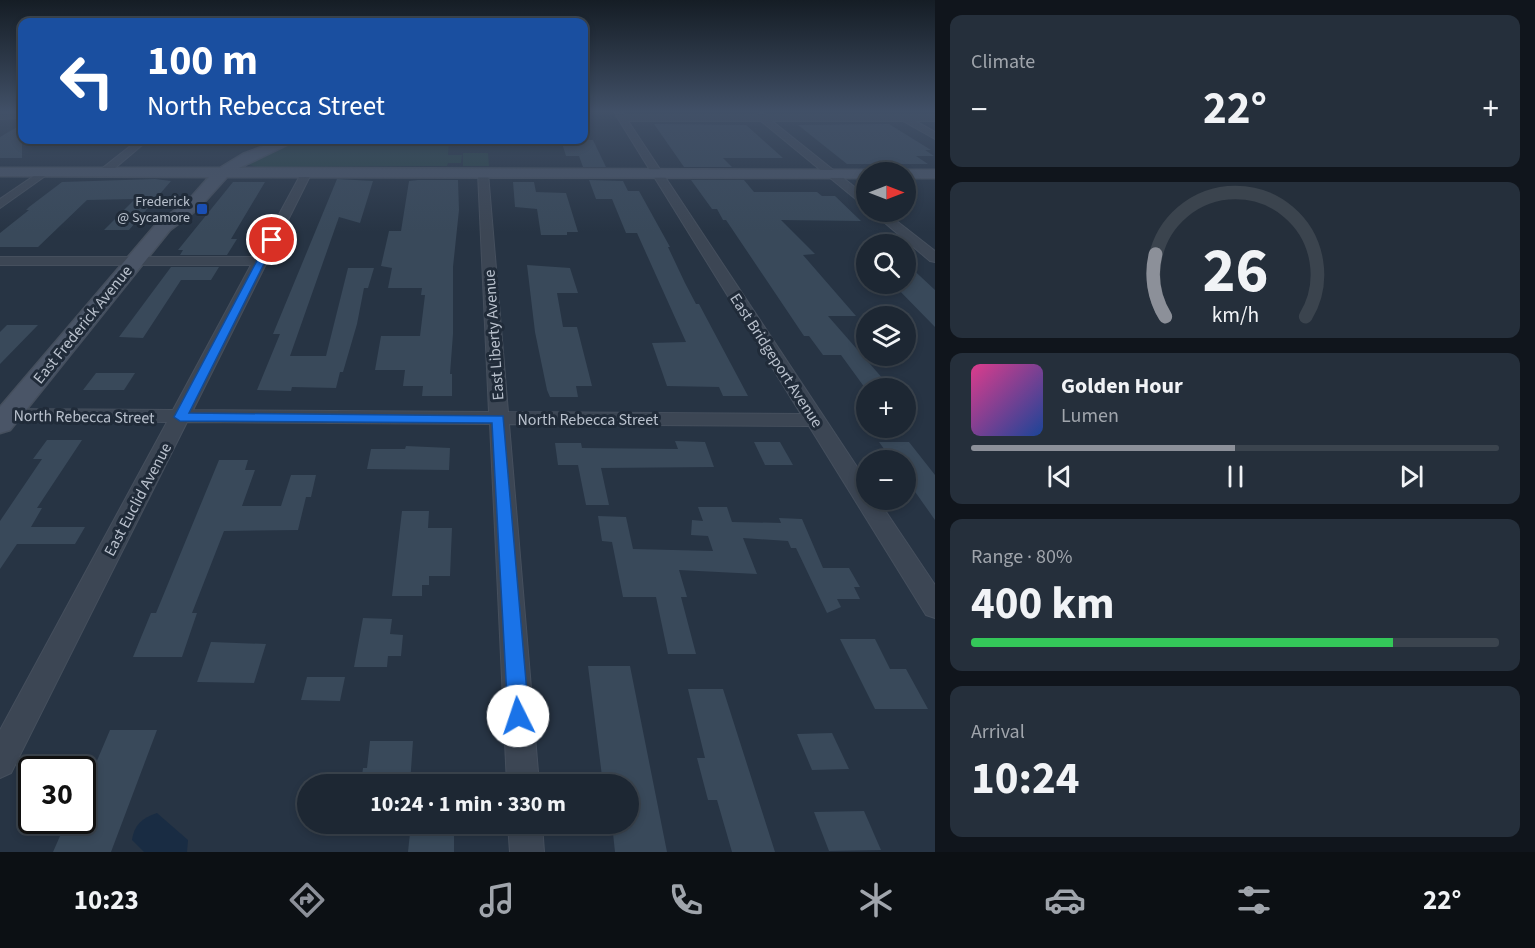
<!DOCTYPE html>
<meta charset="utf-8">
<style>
:root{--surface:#1d2733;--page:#252f3b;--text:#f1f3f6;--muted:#a0a5ac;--line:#3b444e;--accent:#8c9099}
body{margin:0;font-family:"Source Sans 3",sans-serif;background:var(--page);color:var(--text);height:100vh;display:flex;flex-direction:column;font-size:22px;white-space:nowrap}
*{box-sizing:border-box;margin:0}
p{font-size:20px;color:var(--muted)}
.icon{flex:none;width:33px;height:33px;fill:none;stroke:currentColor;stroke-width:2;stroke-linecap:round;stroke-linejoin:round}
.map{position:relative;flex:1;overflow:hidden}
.side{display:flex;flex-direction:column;gap:15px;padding:15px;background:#10151c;width:600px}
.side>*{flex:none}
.banner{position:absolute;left:18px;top:18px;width:570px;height:126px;border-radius:12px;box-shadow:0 3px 9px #0003,0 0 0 2px var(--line);background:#1a4fa0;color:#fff;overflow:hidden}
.needle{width:39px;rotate:90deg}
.tools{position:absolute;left:856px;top:162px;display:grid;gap:12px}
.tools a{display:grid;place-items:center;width:60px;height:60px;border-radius:50%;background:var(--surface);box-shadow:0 3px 9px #0003,0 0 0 2px var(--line);font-size:30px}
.speed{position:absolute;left:18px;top:756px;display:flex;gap:12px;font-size:30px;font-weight:700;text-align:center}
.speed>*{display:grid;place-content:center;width:78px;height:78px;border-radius:50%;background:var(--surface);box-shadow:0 3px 9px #0003,0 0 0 2px var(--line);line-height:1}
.speed .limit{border:3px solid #111;border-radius:9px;background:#fff;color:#111}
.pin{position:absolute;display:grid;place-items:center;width:51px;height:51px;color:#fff;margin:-26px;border:3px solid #fff;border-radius:50%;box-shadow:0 2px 6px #0007}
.me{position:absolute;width:66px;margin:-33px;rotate:356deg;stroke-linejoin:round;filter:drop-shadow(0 0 4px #0008)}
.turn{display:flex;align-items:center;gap:21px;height:126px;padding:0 30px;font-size:27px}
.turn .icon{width:78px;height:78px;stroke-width:2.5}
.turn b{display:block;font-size:42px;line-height:51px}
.big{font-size:45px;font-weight:700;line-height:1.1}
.side .widget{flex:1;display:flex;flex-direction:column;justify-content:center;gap:9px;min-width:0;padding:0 21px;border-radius:12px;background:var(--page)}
.side .dial{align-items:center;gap:0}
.dial svg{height:156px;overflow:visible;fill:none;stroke:var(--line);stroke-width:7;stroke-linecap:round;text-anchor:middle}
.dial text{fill:var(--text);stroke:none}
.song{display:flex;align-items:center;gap:18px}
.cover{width:72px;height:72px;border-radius:9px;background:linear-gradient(135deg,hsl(330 70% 55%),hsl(220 70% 35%))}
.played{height:6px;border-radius:3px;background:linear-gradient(90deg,var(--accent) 50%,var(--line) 50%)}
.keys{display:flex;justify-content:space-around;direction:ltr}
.heat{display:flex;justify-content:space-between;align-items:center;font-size:33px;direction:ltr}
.charge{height:9px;border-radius:4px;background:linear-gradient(90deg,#34c759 80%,var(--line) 0)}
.trip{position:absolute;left:297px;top:774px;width:342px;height:60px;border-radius:30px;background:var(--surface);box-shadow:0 3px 9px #0003,0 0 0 2px var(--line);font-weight:700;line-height:60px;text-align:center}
.menu{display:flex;height:96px;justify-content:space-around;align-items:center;background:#0c1014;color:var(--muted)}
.menu .icon{width:42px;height:42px}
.menu .selected{color:var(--accent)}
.menu b{font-size:27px;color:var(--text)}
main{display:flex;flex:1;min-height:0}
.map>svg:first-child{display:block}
.green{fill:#294345}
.water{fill:#192c43}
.building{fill:#39495a}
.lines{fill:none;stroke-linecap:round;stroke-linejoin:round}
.street-casing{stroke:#454f5d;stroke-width:2}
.secondary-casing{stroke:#454f5d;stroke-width:3}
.street{fill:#3c4654;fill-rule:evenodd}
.secondary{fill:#4a5567;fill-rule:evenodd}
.route{fill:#1a73e8;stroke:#114b97;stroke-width:1.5}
.transit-dot{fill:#1a4fb4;stroke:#202b39;stroke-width:2}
.labels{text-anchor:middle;stroke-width:6;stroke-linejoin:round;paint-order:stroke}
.far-poi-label{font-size:14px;fill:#b9c1cd;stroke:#202b39;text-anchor:end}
.street-label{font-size:16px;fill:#b9c1cd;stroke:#202b39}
</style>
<main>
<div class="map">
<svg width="935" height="852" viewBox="0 0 935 852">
<rect width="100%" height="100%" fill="#273444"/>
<g class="green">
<polygon points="300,140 449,140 448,155 462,155 461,163 448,163 447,166 257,167 249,165 248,163 271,150"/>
<polygon points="463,153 488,153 489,166 463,166"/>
</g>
<path class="water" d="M157,813L188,840L187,852H144L132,840C134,825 142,818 157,813Z"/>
<g class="building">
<polygon points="22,124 22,158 0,158 0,137"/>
<polygon points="654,124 746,125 783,158 723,158 732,167 684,167"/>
<polygon points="889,124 931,150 925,150 934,156 916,156 928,164 847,164 798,125"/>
<polygon points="561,140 593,140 606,167 583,167 579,156 566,156"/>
<polygon points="155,179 171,181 129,230 104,230 135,199 87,200 38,247 0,247 0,233 29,210 26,210 29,207 62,182"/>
<polygon points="337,179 373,181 360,223 339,217 290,356 326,356 348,268 374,268 368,288 364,288 357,324 343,372 340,372 336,388 292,387 291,391 257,390 280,334 273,334"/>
<polygon points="418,180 458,180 459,210 453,267 453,334 450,374 452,374 452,396 422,396 423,386 403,386 405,370 375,370 381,336 420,336 425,295 421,295 422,288 388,288 392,268 381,266 389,231 401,231 409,181"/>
<polygon points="589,180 623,181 628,191 639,191 670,247 668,247 685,283 696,304 699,304 748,396 723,396 719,387 667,386 652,343 686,342 637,233 626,233 612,199 596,199"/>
<polygon points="691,180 744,180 754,192 817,192 822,196 835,196 861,221 781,220 815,254 803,255 856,316 828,316 891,388 865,388 841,355 823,355 809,336 804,336 726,220 723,220 717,209 712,209"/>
<polygon points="233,182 265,182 231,239 237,239 227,255 180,255 183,250 178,250"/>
<polygon points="513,182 534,182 536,192 566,193 578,232 567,232 567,235 541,235 537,209 515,207"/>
<polygon points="906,263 935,290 935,327 893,284 906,284"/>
<polygon points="527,265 570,268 578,293 557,293 563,327 577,327 592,386 576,386 578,397 550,397 547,390 535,332"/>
<polygon points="171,267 219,267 211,280 181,280 143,338 119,337"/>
<polygon points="7,325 38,325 0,364 0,332"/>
<polygon points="96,373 135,373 124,390 83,390"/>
<polygon points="47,440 82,440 37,508 42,508 31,527 85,527 75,544 17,544 0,569 0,521 42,459 33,459"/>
<polygon points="675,441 705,442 714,467 601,468 609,505 586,505 578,465 558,465 555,443 581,443 582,448 678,449"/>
<polygon points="754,442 780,442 793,465 765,465"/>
<polygon points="879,442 909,442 935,475 935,520 906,479 906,460 892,460"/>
<polygon points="406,446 450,448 449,470 367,469 371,449 405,449"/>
<polygon points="219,460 248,460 245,470 255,470 242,506 281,506 291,475 316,475 311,497 306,497 298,530 224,531 192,613 197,613 182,657 133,657 151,613 156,613"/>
<polygon points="698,507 727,507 732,522 781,523 779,518 802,519 823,568 849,568 860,587 854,587 860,599 837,599 841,607 827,613 796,548 791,548 788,541 743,538 757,574 679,570 687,597 681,597 696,654 668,654 656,597 623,597 612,542 602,541 598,516 626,517 633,549 713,551 708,536 691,535 692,520 703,521"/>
<polygon points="402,511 429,511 428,528 452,528 450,576 429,576 429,585 422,585 422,596 392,596"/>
<polygon points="363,618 392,619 390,634 403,635 401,656 388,656 387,667 354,667"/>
<polygon points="840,639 875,639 890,669 906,669 928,709 875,709"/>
<polygon points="211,642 266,644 254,683 197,682"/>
<polygon points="588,666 630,666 667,852 615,852 612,824 628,824 628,784 603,784"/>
<polygon points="307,677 345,677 340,701 301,700"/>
<polygon points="688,689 723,689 775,852 732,852 717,800 708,800 697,758 705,758"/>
<polygon points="110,730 157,730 111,852 53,852 67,820 82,820 82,796"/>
<polygon points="832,733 849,769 812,770 797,734"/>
<polygon points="370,741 413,741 410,784 361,784 363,768 367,768"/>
<polygon points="864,811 881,850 829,851 814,812"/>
<polygon points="410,833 454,833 454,852 408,852"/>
</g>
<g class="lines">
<g class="street-casing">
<g id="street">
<polygon points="614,112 623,112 624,115 757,115 761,113 766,115 935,115 935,121 915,121 935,132 935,139 903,121 772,121 867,197 867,207 863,205 761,121 628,121 867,482 867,500 878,500 935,585 935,618 926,615 809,426 509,424 539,784 507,784 490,424 187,422 11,773 0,778 0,730 167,422 0,421 0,409 173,410 251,265 0,265 0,257 256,257 302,172 307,169 311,170 312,172 193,410 489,412 478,173 483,170 488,173 508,412 801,414"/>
<polygon points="0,113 22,113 22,118 0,119"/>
<polygon points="138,140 148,140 108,174 100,174 100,170"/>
<polygon points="44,169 49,172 48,174 0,208 0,199"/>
<polygon points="872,212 885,212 935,251 935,262 930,261"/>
<polygon points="508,824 542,824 544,852 510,852"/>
</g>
</g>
<g class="secondary-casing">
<g id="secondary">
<polygon points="280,140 297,140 239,168 867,170 873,172 867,172 867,178 227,177 199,208 170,230 10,430 0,433 0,407 158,222 187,202 209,177 0,176 0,168 220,168 243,154"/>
<polygon points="906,170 935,170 935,178 906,178 906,172 900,172"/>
</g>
</g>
<use href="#street" class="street"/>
<use href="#secondary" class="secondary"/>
</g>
<linearGradient id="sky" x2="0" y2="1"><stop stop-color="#151d25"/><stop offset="0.48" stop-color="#415067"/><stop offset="1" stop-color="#415067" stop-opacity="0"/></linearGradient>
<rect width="935" height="232" fill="url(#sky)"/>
<polygon class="route" points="269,238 276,240 189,413 503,416 529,716 526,723 518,726 511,723 508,716 492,423 180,421 174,417"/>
<rect class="transit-dot" x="196" y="203" width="12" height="12" rx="3"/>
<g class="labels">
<g class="far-poi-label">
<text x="190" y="206">Frederick<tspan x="190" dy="16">@ Sycamore</tspan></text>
</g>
<g class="street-label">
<text transform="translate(82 324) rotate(-51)" y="6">East Frederick Avenue</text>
<text transform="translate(493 335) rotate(-94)" y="6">East Liberty Avenue</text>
<text transform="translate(777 360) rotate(57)" y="6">East Bridgeport Avenue</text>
<text transform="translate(84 416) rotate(1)" y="6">North Rebecca Street</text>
<text x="588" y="425">North Rebecca Street</text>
<text transform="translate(137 499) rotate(-62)" y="6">East Euclid Avenue</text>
</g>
</g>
</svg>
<div class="tools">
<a><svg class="needle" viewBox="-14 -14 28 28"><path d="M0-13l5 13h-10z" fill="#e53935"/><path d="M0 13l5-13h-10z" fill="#a0a5ac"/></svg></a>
<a><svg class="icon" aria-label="search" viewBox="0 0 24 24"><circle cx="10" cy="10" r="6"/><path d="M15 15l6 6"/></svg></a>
<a><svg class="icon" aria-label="layers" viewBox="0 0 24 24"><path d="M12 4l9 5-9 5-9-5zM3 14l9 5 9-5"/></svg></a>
<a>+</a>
<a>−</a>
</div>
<div class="speed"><div class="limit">30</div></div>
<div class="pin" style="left:272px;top:240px;background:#d93025"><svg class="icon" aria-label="arrive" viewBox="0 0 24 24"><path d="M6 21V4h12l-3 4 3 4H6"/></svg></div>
<svg class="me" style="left:518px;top:716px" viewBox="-20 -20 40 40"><circle r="19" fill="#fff"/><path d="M0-13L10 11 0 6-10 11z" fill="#1a73e8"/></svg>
<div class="trip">10:24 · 1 min · 330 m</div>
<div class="banner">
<div class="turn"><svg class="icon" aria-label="left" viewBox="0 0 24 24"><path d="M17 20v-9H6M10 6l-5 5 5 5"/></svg><div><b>100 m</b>North Rebecca Street</div></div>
</div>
</div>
<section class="side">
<div class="widget"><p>Climate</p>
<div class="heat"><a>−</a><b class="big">22°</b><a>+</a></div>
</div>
<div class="widget dial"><svg viewBox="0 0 100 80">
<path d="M14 69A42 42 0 1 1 86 69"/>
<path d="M14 69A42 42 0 0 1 9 37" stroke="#8c9099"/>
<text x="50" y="56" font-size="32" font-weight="700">26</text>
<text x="50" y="72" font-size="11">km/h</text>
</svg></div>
<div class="widget">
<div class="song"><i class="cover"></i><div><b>Golden Hour</b><p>Lumen</p></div></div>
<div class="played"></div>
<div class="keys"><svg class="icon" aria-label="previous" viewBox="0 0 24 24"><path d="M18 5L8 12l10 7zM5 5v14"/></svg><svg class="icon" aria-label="pause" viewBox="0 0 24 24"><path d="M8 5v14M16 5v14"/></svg><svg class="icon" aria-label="next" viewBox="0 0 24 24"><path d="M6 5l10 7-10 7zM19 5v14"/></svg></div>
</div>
<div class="widget"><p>Range · 80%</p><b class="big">400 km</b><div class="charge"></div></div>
<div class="widget"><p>Arrival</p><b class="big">10:24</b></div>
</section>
</main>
<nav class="menu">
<b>10:23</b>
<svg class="icon selected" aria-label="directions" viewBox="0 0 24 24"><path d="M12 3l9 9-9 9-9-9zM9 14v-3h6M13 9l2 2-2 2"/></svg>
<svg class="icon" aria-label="music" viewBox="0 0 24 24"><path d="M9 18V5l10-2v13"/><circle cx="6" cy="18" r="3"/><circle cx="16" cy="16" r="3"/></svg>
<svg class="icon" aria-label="phone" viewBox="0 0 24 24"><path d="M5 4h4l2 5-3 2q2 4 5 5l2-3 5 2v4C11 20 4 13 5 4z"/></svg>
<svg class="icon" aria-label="climate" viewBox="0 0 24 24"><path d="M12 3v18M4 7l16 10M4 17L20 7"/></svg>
<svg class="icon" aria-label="car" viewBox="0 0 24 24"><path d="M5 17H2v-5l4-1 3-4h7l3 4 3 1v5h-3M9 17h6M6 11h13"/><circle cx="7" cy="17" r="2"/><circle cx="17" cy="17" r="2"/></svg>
<svg class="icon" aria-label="filters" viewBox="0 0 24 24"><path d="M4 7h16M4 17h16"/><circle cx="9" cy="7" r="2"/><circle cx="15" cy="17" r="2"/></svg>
<b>22°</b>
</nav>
